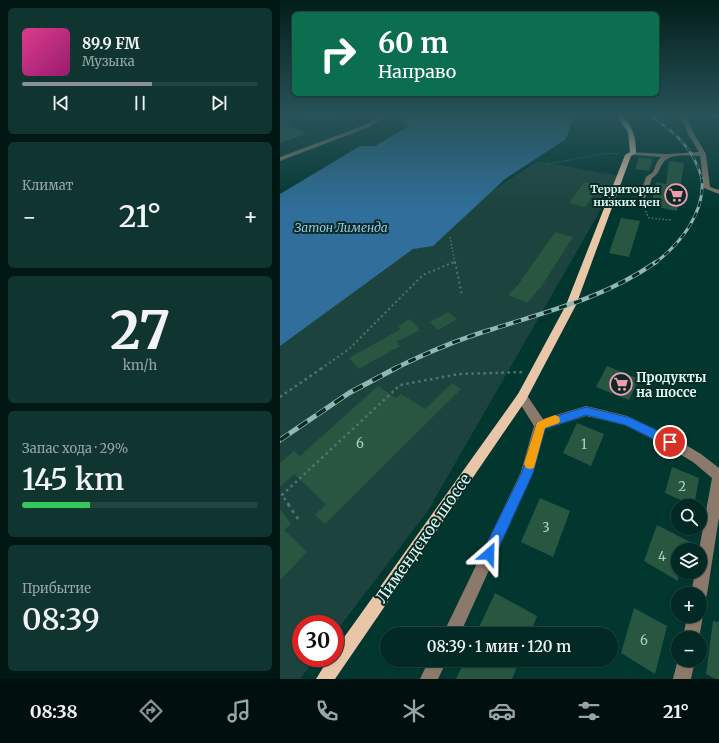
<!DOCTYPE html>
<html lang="ru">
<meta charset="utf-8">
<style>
:root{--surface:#022924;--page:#103531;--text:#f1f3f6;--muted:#96a6a6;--line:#234541;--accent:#8c9099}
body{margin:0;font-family:Merriweather,serif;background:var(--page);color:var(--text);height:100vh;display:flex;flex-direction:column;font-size:15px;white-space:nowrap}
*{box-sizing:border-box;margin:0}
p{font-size:13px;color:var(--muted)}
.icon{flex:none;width:22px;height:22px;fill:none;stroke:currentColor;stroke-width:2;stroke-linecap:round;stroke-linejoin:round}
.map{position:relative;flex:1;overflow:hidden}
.panel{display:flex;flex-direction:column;gap:8px;padding:8px;background:#011714;width:280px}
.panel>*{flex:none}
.banner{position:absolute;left:12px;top:12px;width:367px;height:84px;border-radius:6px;box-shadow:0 1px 3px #0004,0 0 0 1px var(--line);background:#0b6e4f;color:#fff;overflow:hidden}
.controls{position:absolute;left:391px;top:499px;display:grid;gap:8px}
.controls a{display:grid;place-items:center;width:36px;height:36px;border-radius:50%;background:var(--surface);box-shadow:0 1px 3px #0004,0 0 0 1px var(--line);font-size:20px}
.speed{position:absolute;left:12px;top:615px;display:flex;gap:8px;font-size:20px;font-weight:700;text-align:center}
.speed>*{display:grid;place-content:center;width:52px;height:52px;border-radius:50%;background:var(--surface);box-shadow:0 1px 3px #0004,0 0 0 1px var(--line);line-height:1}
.speed .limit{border:6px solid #d22;background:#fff;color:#111}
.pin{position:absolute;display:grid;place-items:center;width:34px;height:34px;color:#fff;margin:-17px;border:2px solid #fff;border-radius:50%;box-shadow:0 1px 4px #0007}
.me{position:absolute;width:44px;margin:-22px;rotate:25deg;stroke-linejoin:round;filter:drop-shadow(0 0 3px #0008)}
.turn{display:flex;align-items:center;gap:14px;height:84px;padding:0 20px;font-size:18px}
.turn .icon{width:52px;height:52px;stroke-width:2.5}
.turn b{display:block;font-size:28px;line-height:34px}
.big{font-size:30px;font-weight:600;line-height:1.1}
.panel .widget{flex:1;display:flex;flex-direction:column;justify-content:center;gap:6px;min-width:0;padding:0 14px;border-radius:6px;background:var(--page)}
.panel .dial{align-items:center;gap:0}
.dial b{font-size:52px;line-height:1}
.song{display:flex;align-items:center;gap:12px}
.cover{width:48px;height:48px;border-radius:6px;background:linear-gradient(135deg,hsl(330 70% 55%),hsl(320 70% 35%))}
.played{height:4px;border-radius:2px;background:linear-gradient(90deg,var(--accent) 55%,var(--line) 55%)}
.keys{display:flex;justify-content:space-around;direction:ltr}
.heat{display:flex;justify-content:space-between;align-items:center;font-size:22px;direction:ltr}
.charge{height:6px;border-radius:3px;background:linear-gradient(90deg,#34c759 29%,var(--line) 0)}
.trip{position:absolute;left:100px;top:627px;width:238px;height:40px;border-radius:20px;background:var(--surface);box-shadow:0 1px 3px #0004,0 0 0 1px var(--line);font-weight:600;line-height:40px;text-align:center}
.menu{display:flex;height:64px;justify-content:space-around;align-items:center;background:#01100e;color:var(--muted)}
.menu .icon{width:28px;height:28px}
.menu .selected{color:var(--accent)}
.menu b{font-size:18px;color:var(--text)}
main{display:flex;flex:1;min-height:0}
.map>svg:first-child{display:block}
.built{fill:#1c433d}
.green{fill:#344008}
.water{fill:#306f9b}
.building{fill:#285641}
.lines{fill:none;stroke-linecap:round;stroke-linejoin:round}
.path-far4{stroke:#4a7771;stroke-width:1;stroke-dasharray:1 1.5;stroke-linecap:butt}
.path-far3{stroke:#4a7771;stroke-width:1.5;stroke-dasharray:1.5 2;stroke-linecap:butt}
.path-far2{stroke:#4a7771;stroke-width:2;stroke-dasharray:2 3;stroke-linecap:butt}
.path-far1{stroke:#4a7771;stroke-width:2.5;stroke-dasharray:2.5 3.5;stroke-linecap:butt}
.path{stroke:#4a7771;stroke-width:3;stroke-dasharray:3 4.5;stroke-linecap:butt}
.minor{fill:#8b7a6c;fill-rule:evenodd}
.major{fill:#e9c6a8;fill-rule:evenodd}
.rail-far3-casing{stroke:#90b7b1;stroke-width:2.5}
.rail-far2-casing{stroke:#90b7b1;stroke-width:3}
.rail-far1-casing{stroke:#90b7b1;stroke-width:4.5}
.rail-casing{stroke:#90b7b1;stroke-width:5}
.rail-far3{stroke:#092b26;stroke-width:1.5;stroke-dasharray:5;stroke-linecap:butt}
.rail-far2{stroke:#092b26;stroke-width:2;stroke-dasharray:6;stroke-linecap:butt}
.rail-far1{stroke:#092b26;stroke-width:3;stroke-dasharray:8;stroke-linecap:butt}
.rail{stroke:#092b26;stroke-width:3.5;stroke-dasharray:11;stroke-linecap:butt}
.route{fill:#1a73e8;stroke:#114b97}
.slow{fill:#f59e0b}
.labels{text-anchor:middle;stroke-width:4;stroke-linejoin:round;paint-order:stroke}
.far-poi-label{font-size:11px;font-weight:bold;fill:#d9f8f2;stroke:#092b26;text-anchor:end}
.far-water-label{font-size:12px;font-style:italic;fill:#93c5ea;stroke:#092b26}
.poi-label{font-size:13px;font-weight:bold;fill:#d9f8f2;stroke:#092b26;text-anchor:start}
.near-number-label{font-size:13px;fill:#add0c6}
.near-street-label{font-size:16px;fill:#d9f8f2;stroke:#092b26}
</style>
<main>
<section class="panel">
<div class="widget">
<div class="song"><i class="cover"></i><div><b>89.9 FM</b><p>Музыка</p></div></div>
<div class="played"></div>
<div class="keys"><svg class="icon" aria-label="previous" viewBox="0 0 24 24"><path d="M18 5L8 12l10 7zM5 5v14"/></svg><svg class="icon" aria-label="pause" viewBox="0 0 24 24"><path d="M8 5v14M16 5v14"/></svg><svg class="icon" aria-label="next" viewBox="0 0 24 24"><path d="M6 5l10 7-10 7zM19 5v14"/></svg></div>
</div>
<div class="widget"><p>Климат</p>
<div class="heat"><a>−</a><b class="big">21°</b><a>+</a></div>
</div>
<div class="widget dial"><b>27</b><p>km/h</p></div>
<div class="widget"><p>Запас хода · 29%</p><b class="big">145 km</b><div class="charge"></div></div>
<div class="widget"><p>Прибытие</p><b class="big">08:39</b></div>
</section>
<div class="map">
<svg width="439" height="679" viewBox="0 0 439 679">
<rect width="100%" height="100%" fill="#023730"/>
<polygon class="built" points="258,161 340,176 149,509 55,633 55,624 21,624 21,658 36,658 20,679 0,679 0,327"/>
<path class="green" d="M14,115H13H63C52,127 28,118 14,115Z"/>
<polygon class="water" points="131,115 295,115 292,121 286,139 225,179 153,246 133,249 0,346 0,194 80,146 95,146 129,126 123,121"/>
<g class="building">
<polygon points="0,120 27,134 0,143"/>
<polygon points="359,157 373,159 369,171 355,169"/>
<polygon points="389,161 404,163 397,211 371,206 376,182 386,184"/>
<polygon points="304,182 320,185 305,207 289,203"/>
<polygon points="341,218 360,221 349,257 329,253"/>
<polygon points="275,232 293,237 261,287 247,303 228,295 238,285"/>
<polygon points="168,312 177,319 158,330 150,322"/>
<polygon points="130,319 140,330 116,342 120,346 79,369 69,358 121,329 118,326"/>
<polygon points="327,366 359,379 349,400 316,387"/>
<polygon points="172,383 181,389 45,524 35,515 46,504 14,474 0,487 0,463 14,451 20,456 98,386 116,398 121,394 145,409"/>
<polygon points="297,423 324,434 311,466 283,453"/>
<polygon points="392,467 419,478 414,506 385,493"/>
<polygon points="260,498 290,511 273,557 241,542"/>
<polygon points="0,509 11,524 4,530 27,552 0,580"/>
<polygon points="377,525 410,542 408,550 398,550 398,581 364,561"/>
<polygon points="215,593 257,616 250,634 196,634"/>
<polygon points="354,608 387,626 375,674 341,653"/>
<polygon points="433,621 439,622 439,679 435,679 426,674"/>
<polygon points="185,660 240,660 232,679 176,679"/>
</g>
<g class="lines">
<g class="path-far4">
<polyline points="212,117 214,115"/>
<polyline points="267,164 328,153 339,154"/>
</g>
<g class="path-far3">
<polyline points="364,208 369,218 391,220"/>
<polyline points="170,237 175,263"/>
<polyline points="172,263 175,261"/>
</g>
<g class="path-far2">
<polyline points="175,262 182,295"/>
<polyline points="41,369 69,349 143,275 174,262"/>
</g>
<g class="path-far1">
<polyline points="0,397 42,368"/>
<polyline points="9,505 2,495 120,385 179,374 244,372"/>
</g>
<polyline class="path" points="8,504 20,522"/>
<g class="minor">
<polygon points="101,115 107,115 89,127 0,161 0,157 85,125"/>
<path d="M400,115H406L414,134L426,154L430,187L439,190V194L424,188L420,156C410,156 389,153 383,163C378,170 380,173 372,178L364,201L359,202L358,201L366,177L373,172L377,162L381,157L353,155L350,153L351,152L386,154L419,152L408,134Z"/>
<polygon points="242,392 246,394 263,419 306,406 347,416 394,438 421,454 439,468 439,517 427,594 425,600 420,601 420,594 411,594 415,572 420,572 419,550 432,478 413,462 386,446 345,425 306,416 265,429 253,473 180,634 163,634 241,472 254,426 236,397 238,394"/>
<polygon points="420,610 423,616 419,638 403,638 407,616 420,616"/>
<polygon points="398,659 398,660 415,660 411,679 393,679"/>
<polygon points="149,660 167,660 158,679 140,679"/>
</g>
<path class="major" d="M336,115H341C353,126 356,137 356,153L351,156L296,305L246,400L55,679H36L49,658H55V650L238,394L286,305L345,155L350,152L348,132Z"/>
<g class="rail-far3-casing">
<g id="rail-far3">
<path d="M369,115C394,131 415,149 422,180"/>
<polyline points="429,115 439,118"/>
</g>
</g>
<g class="rail-far2-casing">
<path id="rail-far2" d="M375,263C401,243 425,213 422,179"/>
</g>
<g class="rail-far1-casing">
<path id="rail-far1" d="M114,369C146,353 179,339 213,329C272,310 324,298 376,262"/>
</g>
<g class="rail-casing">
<polyline id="rail" points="0,440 69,393 116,368"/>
</g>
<use href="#rail-far3" class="rail-far3"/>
<use href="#rail-far2" class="rail-far2"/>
<use href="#rail-far1" class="rail-far1"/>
<use href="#rail" class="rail"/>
</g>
<linearGradient id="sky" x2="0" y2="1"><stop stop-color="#011e1a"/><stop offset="0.55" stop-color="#285359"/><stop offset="1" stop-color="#285359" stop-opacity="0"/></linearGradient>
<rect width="439" height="210" fill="url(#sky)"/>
<polygon class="route" points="306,407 351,418 393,438 395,442 393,445 390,447 345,425 306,415 265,429 253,473 214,558 209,560 204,558 202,554 204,549 242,472 257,422"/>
<polygon class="slow" points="275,415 279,417 280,420 279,423 265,428 254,468 250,469 246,468 244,464 257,422"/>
<defs>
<g id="supermarket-ring" transform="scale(1.15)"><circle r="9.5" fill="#092b26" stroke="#f19ab2" stroke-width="1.5"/><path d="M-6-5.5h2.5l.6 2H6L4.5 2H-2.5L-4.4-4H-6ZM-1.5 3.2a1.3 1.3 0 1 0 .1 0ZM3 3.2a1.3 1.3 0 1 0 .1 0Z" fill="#f19ab2"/></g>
</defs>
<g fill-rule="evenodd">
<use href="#supermarket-ring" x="396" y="195"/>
<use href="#supermarket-ring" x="341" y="384"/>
</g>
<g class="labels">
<g class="far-poi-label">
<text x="380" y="193">Территория<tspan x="380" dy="13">низких цен</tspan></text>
</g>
<g class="far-water-label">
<text x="61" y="232">Затон Лименда</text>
</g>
<g class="poi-label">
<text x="356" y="382">Продукты<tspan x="356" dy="15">на шоссе</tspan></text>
</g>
<g class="near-number-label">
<text x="80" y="448">6</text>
<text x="304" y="449">1</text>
<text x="402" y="491">2</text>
<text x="266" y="532">3</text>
<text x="382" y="561">4</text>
<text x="364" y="645">6</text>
</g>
<g class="near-street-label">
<text transform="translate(143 538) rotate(-55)" y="6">Лимендское шоссе</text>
</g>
</g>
</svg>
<div class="controls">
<a><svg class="icon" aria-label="search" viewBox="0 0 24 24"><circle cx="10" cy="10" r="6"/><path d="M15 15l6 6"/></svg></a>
<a><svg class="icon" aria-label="layers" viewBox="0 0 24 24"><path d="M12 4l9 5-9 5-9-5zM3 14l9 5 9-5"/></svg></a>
<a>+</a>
<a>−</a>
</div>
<div class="speed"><div class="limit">30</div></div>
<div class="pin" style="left:390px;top:442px;background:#d93025"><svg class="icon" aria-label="arrive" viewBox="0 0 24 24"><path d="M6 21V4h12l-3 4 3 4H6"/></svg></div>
<svg class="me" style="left:209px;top:554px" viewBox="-20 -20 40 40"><path d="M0-17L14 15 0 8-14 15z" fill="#1a73e8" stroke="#fff" stroke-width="4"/></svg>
<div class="trip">08:39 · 1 мин · 120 m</div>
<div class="banner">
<div class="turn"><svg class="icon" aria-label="right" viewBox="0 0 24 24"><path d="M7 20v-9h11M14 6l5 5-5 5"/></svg><div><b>60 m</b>Направо</div></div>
</div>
</div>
</main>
<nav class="menu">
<b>08:38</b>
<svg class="icon selected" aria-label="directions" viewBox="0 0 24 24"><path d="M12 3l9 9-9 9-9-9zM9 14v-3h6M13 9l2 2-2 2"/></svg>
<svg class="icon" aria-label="music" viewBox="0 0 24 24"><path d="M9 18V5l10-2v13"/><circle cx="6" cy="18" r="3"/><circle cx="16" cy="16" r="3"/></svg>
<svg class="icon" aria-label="phone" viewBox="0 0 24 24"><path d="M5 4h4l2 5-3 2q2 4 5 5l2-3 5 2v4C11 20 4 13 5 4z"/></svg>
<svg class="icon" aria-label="climate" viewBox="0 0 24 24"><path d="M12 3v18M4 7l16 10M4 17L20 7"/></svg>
<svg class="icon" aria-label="car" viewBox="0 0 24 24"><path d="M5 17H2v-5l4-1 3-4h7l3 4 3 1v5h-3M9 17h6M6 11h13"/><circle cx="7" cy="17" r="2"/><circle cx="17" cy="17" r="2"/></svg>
<svg class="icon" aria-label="filters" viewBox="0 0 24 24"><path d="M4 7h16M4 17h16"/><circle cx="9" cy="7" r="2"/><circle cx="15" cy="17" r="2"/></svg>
<b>21°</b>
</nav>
